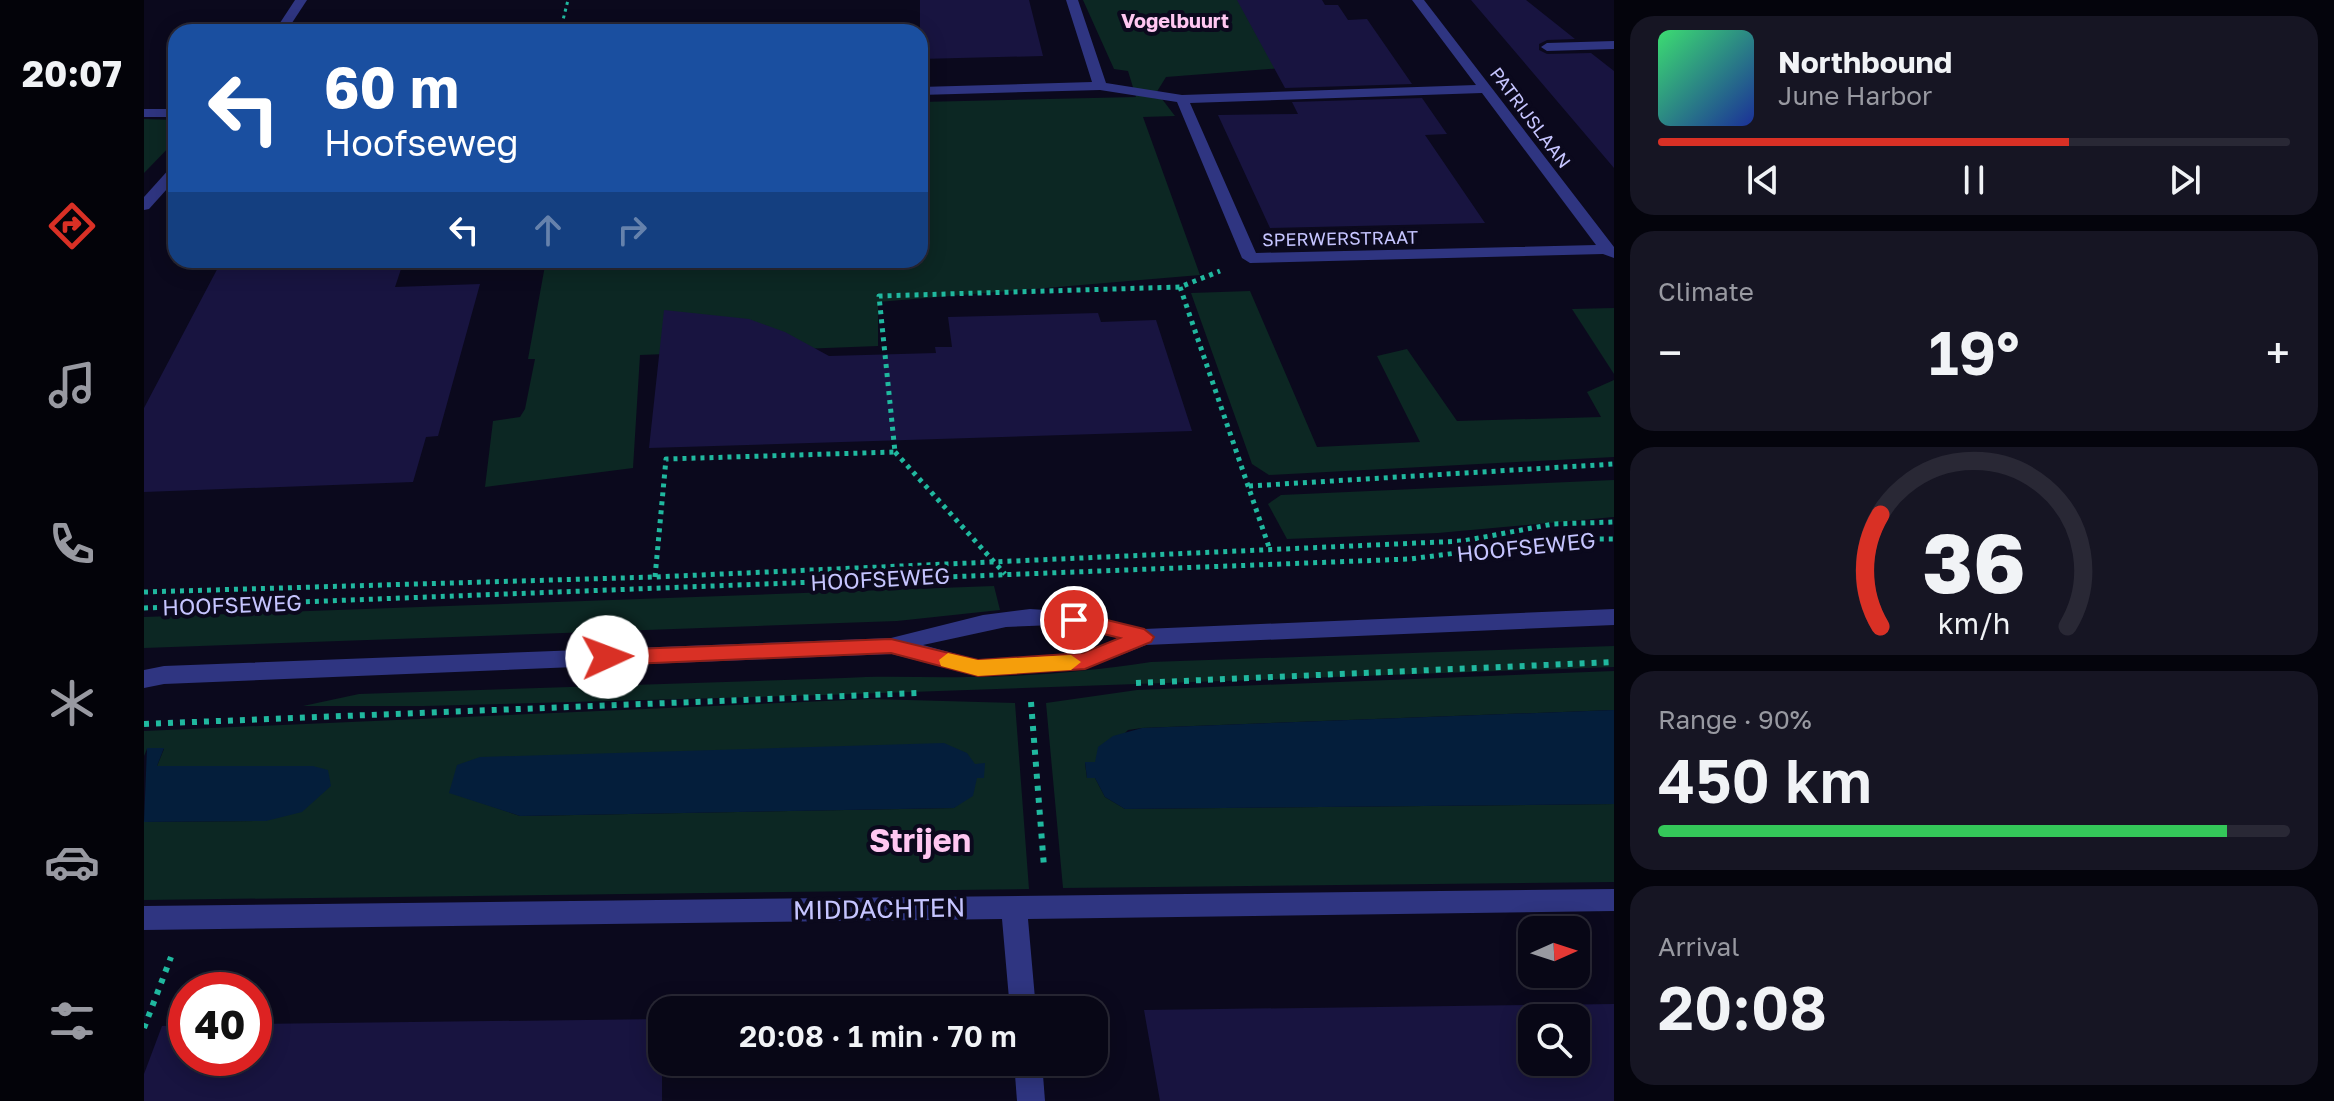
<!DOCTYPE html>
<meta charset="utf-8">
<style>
:root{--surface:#080716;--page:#161523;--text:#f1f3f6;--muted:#9899a1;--line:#292835;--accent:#d93025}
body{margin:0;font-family:"Golos Text",sans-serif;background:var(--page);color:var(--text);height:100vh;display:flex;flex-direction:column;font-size:30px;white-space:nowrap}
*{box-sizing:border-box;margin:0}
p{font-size:26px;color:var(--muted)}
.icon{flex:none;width:44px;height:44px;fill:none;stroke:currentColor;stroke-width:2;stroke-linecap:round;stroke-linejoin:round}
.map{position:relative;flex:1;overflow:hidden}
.drawer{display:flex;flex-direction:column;gap:16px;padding:16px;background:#04040c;width:720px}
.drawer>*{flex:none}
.banner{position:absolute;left:24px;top:24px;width:760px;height:244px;border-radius:24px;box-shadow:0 4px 20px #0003,0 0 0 2px var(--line);background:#1a4fa0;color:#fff;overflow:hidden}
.needle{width:52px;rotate:87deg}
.fabs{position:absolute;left:1374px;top:916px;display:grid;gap:16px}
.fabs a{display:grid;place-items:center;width:72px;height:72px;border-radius:16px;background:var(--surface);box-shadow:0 4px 20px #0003,0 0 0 2px var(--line);font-size:40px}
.speed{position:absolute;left:24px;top:972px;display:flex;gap:16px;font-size:40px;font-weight:700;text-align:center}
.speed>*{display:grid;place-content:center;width:104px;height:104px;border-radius:50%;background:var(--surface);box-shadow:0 4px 20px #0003,0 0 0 2px var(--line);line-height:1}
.speed .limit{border:12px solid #d22;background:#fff;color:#111}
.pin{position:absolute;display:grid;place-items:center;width:68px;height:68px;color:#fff;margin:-34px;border:4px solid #fff;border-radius:50%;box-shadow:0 2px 8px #0007}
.me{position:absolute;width:88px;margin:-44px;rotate:88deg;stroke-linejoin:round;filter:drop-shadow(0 0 6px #0008)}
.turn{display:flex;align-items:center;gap:28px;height:168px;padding:0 24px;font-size:36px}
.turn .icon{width:104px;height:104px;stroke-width:2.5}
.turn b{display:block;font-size:56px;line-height:68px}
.lanes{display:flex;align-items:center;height:76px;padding:0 24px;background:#0003;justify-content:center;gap:40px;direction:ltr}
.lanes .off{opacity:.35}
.big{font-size:60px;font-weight:600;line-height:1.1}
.drawer .card{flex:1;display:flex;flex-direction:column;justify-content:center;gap:12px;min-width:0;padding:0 28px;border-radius:24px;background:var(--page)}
.drawer .dial{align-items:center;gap:0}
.dial svg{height:208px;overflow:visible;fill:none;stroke:var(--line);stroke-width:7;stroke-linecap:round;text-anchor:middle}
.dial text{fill:var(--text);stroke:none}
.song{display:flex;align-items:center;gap:24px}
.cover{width:96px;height:96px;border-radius:12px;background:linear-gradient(135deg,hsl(140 70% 55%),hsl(230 70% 35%))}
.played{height:8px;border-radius:4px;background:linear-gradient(90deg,var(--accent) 65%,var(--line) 65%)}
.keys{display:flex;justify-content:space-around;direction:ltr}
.heat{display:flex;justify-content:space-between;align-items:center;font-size:44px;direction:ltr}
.charge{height:12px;border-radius:6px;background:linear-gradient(90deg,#34c759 90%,var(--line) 0)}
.trip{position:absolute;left:504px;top:996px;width:460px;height:80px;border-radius:24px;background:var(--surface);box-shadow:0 4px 20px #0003,0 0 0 2px var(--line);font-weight:600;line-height:80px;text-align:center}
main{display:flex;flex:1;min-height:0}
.menu{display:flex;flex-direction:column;width:144px;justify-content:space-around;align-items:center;background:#030309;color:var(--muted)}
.menu .icon{width:56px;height:56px}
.menu .current{color:var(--accent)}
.menu b{font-size:36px;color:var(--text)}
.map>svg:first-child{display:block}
.green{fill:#0c2723;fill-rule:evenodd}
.water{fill:#041e3b}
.building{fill:#181440;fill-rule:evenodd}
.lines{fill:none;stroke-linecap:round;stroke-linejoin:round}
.path-far2{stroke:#20b89f;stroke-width:3;stroke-dasharray:3 4;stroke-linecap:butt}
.path-far1{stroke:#20b89f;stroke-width:5;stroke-dasharray:4 5;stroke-linecap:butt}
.path{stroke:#20b89f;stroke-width:6;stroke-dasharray:5 7;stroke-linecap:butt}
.minor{fill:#2f3581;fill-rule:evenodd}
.tertiary{fill:#2f3581;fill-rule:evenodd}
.route{fill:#d93025;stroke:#8d1f18;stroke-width:2}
.slow{fill:#f59e0b}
.labels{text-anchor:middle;stroke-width:8;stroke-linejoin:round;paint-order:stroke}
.far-street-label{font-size:18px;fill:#c6c5ff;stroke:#0b091d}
.far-neighbourhood-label{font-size:20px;font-weight:bold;fill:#ffc7f1;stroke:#0b091d}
.street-label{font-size:22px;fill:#c6c5ff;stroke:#0b091d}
.near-street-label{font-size:26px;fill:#c6c5ff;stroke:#0b091d}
.near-quarter-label{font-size:32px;font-weight:bold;fill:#ffc7f1;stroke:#0b091d}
</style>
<main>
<nav class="menu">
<b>20:07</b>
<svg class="icon current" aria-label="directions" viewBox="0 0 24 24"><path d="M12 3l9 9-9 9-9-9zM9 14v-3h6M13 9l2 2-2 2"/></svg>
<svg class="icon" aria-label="music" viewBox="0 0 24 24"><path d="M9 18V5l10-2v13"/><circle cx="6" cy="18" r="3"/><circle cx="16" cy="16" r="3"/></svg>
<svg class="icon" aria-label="phone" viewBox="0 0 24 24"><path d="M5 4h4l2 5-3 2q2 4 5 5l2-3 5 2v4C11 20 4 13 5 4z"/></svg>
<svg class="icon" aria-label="climate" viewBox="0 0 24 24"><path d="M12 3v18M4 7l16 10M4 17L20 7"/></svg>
<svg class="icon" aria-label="car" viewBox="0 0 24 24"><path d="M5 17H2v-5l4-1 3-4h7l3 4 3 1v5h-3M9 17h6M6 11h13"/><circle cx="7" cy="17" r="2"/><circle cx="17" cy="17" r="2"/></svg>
<svg class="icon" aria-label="filters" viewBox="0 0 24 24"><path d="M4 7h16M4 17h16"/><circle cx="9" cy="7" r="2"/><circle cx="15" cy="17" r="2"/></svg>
</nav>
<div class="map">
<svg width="1470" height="1101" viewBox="0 0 1470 1101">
<rect width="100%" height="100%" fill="#0b091d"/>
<g class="green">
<polygon points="939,0 1099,0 1138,68 1022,77 1009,98 1018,99 1031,116 999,117 1056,275 734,302 734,346 496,355 489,468 341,487 349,421 376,417 381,409 391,359 384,359 402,260 776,260 776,102 992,97 984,71 970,69"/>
<polygon points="0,119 32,120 32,140 0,173"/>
<polygon points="1106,291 1173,447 1276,442 1233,356 1263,349 1313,421 1457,417 1443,392 1470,380 1470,457 1125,475 1108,464 1047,293"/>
<polygon points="1470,308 1470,374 1428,309"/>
<polygon points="1470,480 1470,517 1294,533 1143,539 1124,504 1137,495"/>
<polygon points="850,586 856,610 753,621 0,648 0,617"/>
<path d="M1470,646V667L681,695L280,706H159L215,694L700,678C742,675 782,678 823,677C885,677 946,671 1007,662Z"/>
<polygon points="1470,671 1470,710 998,728 984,730 951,763 941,763 943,778 951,778 961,797 981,809 1470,804 1470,882 919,888 902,703 993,690"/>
<path d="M728,699L871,703L885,889L0,900V822L122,821L169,766H13L20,749H3L0,756V731ZM831,764H840L810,808L376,816L305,792Z"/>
</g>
<g class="water">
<polygon points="1470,710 1470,804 981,809 961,797 951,778 943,778 941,762 951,762 954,747 969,736 998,728"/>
<polygon points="800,743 823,753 831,764 841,763 840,778 833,778 829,796 810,808 376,816 305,793 313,765 336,757"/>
<polygon points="3,748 20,748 13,766 169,766 184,770 187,786 158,812 122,821 0,822"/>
</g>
<g class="building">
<polygon points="776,0 885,0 899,56 776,59"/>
<polygon points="1093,0 1178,0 1181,5 1194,5 1204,20 1223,19 1268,84 1141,88"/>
<polygon points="1327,0 1382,0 1431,39 1403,40 1395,44 1395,50 1403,54 1447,53 1470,71 1470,168"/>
<polygon points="1278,98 1303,134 1281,135 1341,223 1126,228 1074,115 1154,114 1148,102"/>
<polygon points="78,260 260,260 251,287 336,284 294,436 282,437 269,482 0,492 0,408"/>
<polygon points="520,310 605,319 641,332 685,356 792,353 791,347 808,347 804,317 954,313 957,322 1012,320 1048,431 505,448"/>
<path d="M1470,1004V1101H1016L1000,1010ZM1388,1018H1432V1062H1388Z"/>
<polygon points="518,1019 518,1101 0,1101 0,1074 18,1026 42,1025 42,1058 110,1058 110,1024"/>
</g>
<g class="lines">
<polyline class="path-far2" points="416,32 424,0"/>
<g class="path-far1">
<polyline points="1036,287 1126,550"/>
<polyline points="751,452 861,574"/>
<polyline points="1105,486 1470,464"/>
<polyline points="511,577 522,459 751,452 735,296 1036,287 1076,271"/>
<polyline points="0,592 511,577 1319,541 1409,524 1470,522"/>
<polyline points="0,608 1266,559 1421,539 1470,539"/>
</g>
<g class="path">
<polyline points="992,683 1470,662"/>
<polyline points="887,702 900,867"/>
<polyline points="0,724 774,693"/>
<polyline points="0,1028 27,957"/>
</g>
<g class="minor">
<polygon points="151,0 163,0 142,32 130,32"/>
<path d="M922,0H934L962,83L1038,95L1332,85L1268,0H1280L1470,247V258L1459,254L1106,263L1098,258L1033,102L956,90L776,95V87L948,82ZM1338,93L1452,245L1112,253L1046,103Z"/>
<polygon points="1470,41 1470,49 1403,51 1397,47 1403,43"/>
<rect x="0" y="109" width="32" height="8"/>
<polygon points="32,166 32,179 5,209 0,210 0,197 27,167"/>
<polygon points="1470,889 1470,911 884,919 892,1010 866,1010 858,919 0,930 0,906"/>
<polygon points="870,1062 898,1062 901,1101 873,1101"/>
</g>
<path class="tertiary" d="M886,609L933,612L1000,629L1470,609V625L1002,645L941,669L834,676L748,654L20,684L0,688V670L20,666L747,638L839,615ZM910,625L975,638L939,653L834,660L779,645L862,627Z"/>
</g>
<polygon class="route" points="930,612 1000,629 1010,637 1007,642 941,669 834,676 747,653 463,665 453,657 463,650 747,639 834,660 939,653 976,638 923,625 920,620"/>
<polygon class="slow" points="804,653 834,660 927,655 937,662 927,670 834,676 797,666 795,660"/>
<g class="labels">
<g class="far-street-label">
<text transform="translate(1386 118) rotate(53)" y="6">PATRIJSLAAN</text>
<text transform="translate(1196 239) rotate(-1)" y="6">SPERWERSTRAAT</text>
</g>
<g class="far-neighbourhood-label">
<text x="1031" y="28">Vogelbuurt</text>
</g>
<g class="street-label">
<text transform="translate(1382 547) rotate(-6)" y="8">HOOFSEWEG</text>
<text transform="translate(736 579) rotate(-3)" y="8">HOOFSEWEG</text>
<text transform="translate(88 605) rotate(-2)" y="8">HOOFSEWEG</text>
</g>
<g class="near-street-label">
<text transform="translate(735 909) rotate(-1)" y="9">MIDDACHTEN</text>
</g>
<g class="near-quarter-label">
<text x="776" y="852">Strijen</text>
</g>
</g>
</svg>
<div class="fabs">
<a><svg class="needle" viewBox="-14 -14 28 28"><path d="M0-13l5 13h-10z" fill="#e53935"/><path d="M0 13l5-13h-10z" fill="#9899a1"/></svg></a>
<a><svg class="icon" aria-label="search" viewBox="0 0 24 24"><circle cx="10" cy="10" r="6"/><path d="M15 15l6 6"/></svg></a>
</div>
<div class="speed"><div class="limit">40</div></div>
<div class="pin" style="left:930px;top:620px;background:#d93025"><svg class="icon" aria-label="arrive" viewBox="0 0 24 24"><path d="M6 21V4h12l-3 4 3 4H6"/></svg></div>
<svg class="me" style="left:463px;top:657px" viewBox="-20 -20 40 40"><circle r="19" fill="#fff"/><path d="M0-13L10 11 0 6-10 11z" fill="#d93025"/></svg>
<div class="trip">20:08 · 1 min · 70 m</div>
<div class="banner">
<div class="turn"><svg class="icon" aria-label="left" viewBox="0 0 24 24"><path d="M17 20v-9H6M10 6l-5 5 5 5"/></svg><div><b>60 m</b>Hoofseweg</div></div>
<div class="lanes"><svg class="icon" aria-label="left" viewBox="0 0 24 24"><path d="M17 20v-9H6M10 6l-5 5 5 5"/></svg><svg class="icon off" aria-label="ahead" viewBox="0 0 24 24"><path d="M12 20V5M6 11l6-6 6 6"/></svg><svg class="icon off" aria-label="right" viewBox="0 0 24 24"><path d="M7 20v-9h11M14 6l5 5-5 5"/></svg></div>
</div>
</div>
<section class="drawer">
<div class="card">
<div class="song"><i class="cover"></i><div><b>Northbound</b><p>June Harbor</p></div></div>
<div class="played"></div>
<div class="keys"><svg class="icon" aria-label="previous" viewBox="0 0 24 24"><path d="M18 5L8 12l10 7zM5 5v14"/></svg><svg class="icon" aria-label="pause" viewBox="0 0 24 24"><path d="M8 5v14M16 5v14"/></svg><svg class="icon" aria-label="next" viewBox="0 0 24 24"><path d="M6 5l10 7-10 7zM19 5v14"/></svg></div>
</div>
<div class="card"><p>Climate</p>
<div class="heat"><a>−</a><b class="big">19°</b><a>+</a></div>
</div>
<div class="card dial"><svg viewBox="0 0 100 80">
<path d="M14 69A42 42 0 1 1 86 69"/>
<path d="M14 69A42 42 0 0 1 14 26" stroke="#d93025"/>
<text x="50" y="56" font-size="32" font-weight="700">36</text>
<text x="50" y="72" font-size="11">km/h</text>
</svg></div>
<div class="card"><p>Range · 90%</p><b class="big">450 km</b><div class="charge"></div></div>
<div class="card"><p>Arrival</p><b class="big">20:08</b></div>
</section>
</main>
